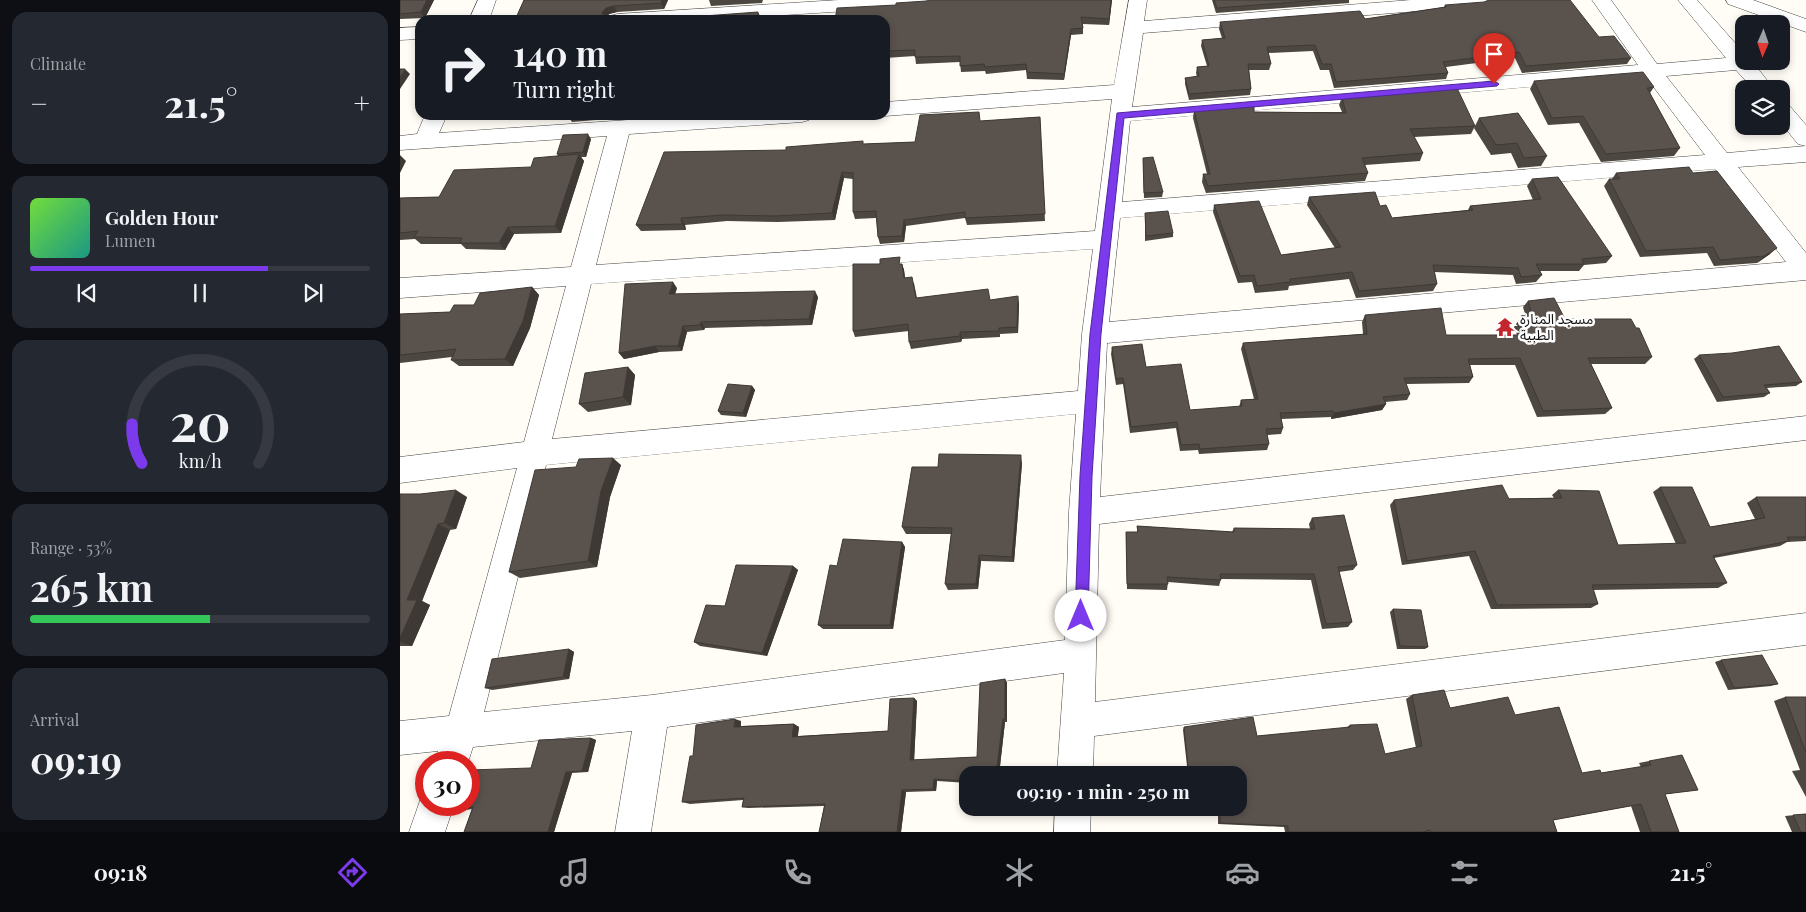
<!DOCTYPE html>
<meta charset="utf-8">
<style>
:root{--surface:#171b24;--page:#242831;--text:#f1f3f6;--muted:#9ea1a6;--line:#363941;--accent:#7c3aed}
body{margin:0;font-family:"Playfair Display","Noto Sans Arabic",serif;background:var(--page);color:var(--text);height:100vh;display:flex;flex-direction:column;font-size:19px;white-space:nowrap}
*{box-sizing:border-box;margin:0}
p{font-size:16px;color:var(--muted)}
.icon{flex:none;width:28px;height:28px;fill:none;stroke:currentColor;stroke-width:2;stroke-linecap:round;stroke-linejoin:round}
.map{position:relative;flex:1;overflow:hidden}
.details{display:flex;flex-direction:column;gap:12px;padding:12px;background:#0d0f14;width:400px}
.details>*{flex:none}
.banner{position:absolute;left:15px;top:15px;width:475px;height:105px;border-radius:15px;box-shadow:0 2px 8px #0003;background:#171b24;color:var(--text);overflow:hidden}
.needle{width:32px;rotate:182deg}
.fabs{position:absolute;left:1335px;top:15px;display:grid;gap:10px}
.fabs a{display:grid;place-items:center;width:55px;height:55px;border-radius:10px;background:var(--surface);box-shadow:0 2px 8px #0003;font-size:25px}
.speed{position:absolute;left:15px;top:751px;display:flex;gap:10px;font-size:25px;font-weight:700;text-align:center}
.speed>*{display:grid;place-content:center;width:65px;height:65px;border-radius:50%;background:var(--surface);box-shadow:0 2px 8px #0003;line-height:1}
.speed .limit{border:8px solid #d22;background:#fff;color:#111}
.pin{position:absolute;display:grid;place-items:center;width:42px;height:42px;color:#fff;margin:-51px -21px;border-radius:50% 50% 50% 0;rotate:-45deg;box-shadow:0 0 5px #0007}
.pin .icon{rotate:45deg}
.me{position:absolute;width:55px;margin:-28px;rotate:0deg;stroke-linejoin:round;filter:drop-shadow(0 0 4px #0008)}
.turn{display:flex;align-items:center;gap:18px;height:105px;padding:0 15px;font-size:22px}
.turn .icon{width:65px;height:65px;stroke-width:2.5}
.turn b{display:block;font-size:35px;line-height:42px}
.big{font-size:38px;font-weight:700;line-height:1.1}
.details .tile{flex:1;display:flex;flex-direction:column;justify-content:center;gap:8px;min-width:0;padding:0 18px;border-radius:15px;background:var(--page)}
.details .dial{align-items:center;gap:0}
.dial svg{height:130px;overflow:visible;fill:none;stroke:var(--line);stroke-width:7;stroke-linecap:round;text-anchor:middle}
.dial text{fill:var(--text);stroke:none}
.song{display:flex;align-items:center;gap:15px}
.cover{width:60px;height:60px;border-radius:8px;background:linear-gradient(135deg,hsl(100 70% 55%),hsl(170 70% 35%))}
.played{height:5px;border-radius:2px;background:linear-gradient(90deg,var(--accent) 70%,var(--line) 70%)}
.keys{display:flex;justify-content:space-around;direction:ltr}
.heat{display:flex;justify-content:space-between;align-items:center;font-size:28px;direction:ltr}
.charge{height:8px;border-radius:4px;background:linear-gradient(90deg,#34c759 53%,var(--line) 0)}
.trip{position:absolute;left:559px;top:766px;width:288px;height:50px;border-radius:15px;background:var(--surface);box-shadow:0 2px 8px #0003;font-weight:700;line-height:50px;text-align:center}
.tabs{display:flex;height:80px;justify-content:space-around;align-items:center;background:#090b0e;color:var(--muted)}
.tabs .icon{width:35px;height:35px}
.tabs .active{color:var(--accent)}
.tabs b{font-size:22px;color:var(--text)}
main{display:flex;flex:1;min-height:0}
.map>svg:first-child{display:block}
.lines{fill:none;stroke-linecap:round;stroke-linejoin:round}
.minor-casing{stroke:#444;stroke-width:1}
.minor{fill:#fff;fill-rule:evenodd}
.wall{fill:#4d4742}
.shaded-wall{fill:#3f3936}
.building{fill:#5a524d;stroke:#3f3936}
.route{fill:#7c3aed;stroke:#51269a}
.labels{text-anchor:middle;stroke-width:5;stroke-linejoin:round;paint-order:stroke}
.poi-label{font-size:14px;fill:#111;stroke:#fff;text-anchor:start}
</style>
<main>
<section class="details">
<div class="tile"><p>Climate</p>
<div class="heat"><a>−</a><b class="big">21.5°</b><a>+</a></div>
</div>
<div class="tile">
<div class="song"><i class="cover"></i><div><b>Golden Hour</b><p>Lumen</p></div></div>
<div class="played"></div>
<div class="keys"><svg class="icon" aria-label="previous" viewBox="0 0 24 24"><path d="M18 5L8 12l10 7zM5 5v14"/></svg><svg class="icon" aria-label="pause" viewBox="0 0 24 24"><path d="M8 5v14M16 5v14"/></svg><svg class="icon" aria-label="next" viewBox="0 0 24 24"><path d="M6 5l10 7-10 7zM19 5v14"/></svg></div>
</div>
<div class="tile dial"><svg viewBox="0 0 100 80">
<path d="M14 69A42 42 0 1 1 86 69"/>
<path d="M14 69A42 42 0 0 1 8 45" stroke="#7c3aed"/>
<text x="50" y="56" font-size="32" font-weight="700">20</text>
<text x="50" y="72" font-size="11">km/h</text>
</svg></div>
<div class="tile"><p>Range · 53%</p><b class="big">265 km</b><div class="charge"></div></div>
<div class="tile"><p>Arrival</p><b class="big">09:19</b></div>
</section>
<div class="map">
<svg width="1406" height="832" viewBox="0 0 1406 832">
<rect width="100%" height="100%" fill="#fffdf5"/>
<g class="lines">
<g class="minor-casing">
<g id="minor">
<polygon points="78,0 96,0 89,20 69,20"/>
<polygon points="439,0 536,0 534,4 527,6 305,20 207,20 210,16 217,14"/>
<path d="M729,0H747L744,21L1011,0H1090L1088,4L1081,6L743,33L732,107L1238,65L1192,0H1211L1257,64L1326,58L1278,0H1297L1344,53V61H1352L1374,89H1353L1336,70L1266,76L1327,153L1406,146V162L1338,167L1406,253V280L707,343L700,497L1406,416V440L699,524L695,702L1406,613V645L694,736L693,775H657L664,673L267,727L251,832H215L232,731L73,747L68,762H34L38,751L0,755V721L49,716L117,468L0,483V457L124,442L166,286L0,298V278L171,267L207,136L0,150V136L17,134L25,115H47L39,133L301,115H413L409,120L402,122L229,134L196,265L695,231L712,99L485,116L482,115H485V102L714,85ZM1246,77L1305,155L722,202L730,121ZM1315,169L1386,262L709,322L720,218ZM693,249L682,334L678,391L152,439L191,284ZM676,414L669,512L665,640L252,695L84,712L146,465Z"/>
<polygon points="1326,0 1353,0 1406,19 1406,32 1328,4"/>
<polygon points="20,27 20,39 0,40 0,28"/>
<polygon points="1381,102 1388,104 1406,125 1406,146 1398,144 1381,123"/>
<polygon points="26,791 26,805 54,805 45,832 9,832 23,792"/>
<polygon points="655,808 691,808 690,832 654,832"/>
</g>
</g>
<use href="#minor" class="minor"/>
</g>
<g class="wall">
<polygon points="0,0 34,0 25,18 0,19"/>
<polygon points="124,0 268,0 264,9 217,12 209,14 208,16 256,16 258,20 115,20"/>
<polygon points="309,0 363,0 362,3 311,6"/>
<polygon points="712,0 709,25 683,24 683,34 671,35 664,80 627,79 626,70 586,74 585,71 561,72 560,62 516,64 515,56 485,58 485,20"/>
<polygon points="812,0 949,0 949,3 816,13"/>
<polygon points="1045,5 1199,37 1231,58 1227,64 1122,73 1115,58 1046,67 1048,73 1046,79 934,88 929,70 920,70 913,51 868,53 871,64 869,70 849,70 851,89 850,95 789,100 785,84 785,78 797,77 796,73 797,67 807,66 801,46 802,40 822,38 819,29 820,22 965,19 1044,7"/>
<polygon points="1134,81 1254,87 1250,93 1280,148 1274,156 1201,162 1179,123 1148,125 1130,89"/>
<polygon points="942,97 1075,126 1071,134 1014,137 1023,153 1020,161 965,165 968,173 965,181 806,193 802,182 803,174 807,174 793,118 794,110 854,112 942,112 939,105"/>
<polygon points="168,115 198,115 196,120 172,122 168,116"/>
<polygon points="640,117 645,221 567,225 565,218 506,226 504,242 480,244 478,237 476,218 455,219 453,212 453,179 444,178 435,220 378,222 327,221 285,225 286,230 241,231 236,225 386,150 464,144 515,142 580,121"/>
<polygon points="1079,118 1147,156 1141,166 1118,168 1111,153 1091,155 1074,128"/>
<polygon points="191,139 186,157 181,157 184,161 161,233 114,234 105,250 66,249 61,244 21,244 15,239 0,240 0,198 39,197 131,167 158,156 157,154"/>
<polygon points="743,158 763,192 762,197 744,198"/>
<polygon points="1216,173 1293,173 1370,254 1357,263 1314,266 1307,253 1240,257 1204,186 1209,179 1212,179"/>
<polygon points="1132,179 1212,256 1206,263 1184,265 1179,271 1140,271 1142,275 1136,282 1116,284 1113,275 1034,272 1037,284 1033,291 956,298 949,279 889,286 888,290 855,293 852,282 838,283 813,212 814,205 881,255 935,248 907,205 909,197 980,206 992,218 1068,210 1070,206 1133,200 1127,186"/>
<polygon points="745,213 773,233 773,237 745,241"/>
<polygon points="502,264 504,270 505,278 514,283 517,298 590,300 619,303 618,333 600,334 600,337 562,339 561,342 511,349 509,342 509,331 455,337 453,331"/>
<polygon points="132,287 139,295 130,328 113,366 59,366 51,360 52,357 0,363 0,314 50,312"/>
<polygon points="277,288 275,294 418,297 412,325 305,328 304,330 287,332 282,351 259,352 224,359 219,353"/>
<polygon points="1128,301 1165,319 1252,357 1245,364 1191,364 1212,408 1205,414 1137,417 1115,365 1070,365 1073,377 1069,383 1006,384 1010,394 1007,400 985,402 986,404 982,410 931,419 931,417 881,419 883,428 881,434 867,435 869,444 867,450 799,454 798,450 780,451 776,428 730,433 723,384 716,385 711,354 712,347 746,367 790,410 839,407 841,400 854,399 841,349 843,343 963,334 962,322 965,315 1046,335 1117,335 1114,327 1119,320 1127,321 1123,307"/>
<polygon points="1299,355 1402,382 1396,386 1367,388 1370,393 1364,397 1317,402 1294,359"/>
<polygon points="228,367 235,375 231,405 188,412 179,404"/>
<polygon points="352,386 355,390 346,417 321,415 318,411"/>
<polygon points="622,463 614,562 581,561 578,589 548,590 545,584 551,534 506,534 502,527 538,467"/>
<polygon points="221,465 210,497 197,567 120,578 109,572 176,467"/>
<polygon points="1260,487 1310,527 1355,519 1347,503 1356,497 1406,497 1406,541 1387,542 1380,546 1314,558 1327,583 1318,588 1193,590 1198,604 1191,608 1091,609 1069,556 1002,565 990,505 994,500 1154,498 1152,495 1158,490 1218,545 1276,544 1253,492"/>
<polygon points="0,494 67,497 56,529 50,530 22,601 30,605 12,646 0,646"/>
<polygon points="912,518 957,565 953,570 939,572 952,622 948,627 922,629 911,580 821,579 819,586 768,582 767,590 727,589 726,532 737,532 737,526 832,532 834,528 910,529 909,524"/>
<polygon points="502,542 505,547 493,629 423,629 418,625 437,566"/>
<polygon points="393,566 398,570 367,656 300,646 294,642 325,606"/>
<polygon points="993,609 1028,647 1025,649 997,649 990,612"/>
<polygon points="169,649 174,652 169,679 92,690 85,688"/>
<polygon points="1321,660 1378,684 1371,686 1328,690 1315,662"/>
<polygon points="605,679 607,683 607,722 605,722 599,775 568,775 568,783 537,781 536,791 506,792 501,832 419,832 424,806 348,808 342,807 343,800 290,804 282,802 293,756 341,721 341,726 394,724 399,727 398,736 488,731 514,698 517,701 514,760 577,757"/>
<polygon points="1012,695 1050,708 1115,715 1182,773 1201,773 1241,767 1239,763 1249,761 1298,790 1265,794 1279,832 1240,832 1231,806 1153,820 1157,832 885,832 884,827 818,824 818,808 838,808 838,775 788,775 783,730 784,727 857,736 946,728 950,725 985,754 1016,748 1006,699"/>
<polygon points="1385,697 1406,697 1406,797 1392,771 1400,770 1374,701"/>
<polygon points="191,738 196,740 188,772 172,773 154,832 64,832 72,809 54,812 46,811"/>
<polygon points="1406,814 1406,832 1392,832 1385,816"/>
</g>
<g class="shaded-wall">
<polygon points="27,0 34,0 25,18 21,12"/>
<polygon points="262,0 268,0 264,9 261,3"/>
<polygon points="711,0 712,0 709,25 709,19"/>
<polygon points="214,6 217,12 209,14 206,19 202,13 206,8"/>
<polygon points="358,12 361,18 360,20 357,20"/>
<polygon points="671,29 671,35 664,80 664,74"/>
<polygon points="5,69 10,74 0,89 0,77"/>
<polygon points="193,115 198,115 196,120"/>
<polygon points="188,134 191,139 186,157 183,152"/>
<polygon points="179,154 184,161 161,233 155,226"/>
<polygon points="0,155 6,161 0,173"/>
<polygon points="442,172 444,178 435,220 432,213"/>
<polygon points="281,218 285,225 286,230 282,224"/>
<polygon points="504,220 506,226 504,242 502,236"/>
<polygon points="108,227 114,234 105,250 99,243"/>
<polygon points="1377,248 1370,254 1357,263 1364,256"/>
<polygon points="502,264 504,270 506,285 504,278"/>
<polygon points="273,282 277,288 273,300 269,294"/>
<polygon points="132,287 139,295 130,328 113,366 105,359"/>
<polygon points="415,291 418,297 412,325 409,319"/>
<polygon points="618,296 619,303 618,333 617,327"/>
<polygon points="301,322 305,328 304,330 300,325"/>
<polygon points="283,326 287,332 282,351 278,346"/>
<polygon points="560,332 562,339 561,342 560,336"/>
<polygon points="255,346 259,352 224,359 219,353"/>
<polygon points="228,367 235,375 231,405 223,397"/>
<polygon points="352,386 355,390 346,417 343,413"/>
<polygon points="986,404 982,410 931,419 934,413"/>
<polygon points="621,455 622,463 614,562 612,557"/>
<polygon points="213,458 221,465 210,497 197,567 188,561 201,491"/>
<polygon points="56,490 67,497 56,529 44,523"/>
<polygon points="38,524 50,530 22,601 30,605 12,646 0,642 0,638 7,600"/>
<polygon points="502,542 505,547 493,629 490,625"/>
<polygon points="579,555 581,561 578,589 576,584"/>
<polygon points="393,566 398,570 367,656 362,653"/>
<polygon points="169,649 174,652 169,679 163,677"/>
<polygon points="605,679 607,683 607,722 605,719"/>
<polygon points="514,698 517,701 514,763 510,760"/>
<polygon points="335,719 341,721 340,729 334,727"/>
<polygon points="603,719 605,722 599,775 596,775"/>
<polygon points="394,724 399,727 397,739 392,737"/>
<polygon points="191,738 196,740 188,772 182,771"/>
<polygon points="166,772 172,773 154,832 148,832"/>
<polygon points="534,779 537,781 536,791 533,789"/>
<polygon points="502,790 506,792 501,832 497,832"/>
</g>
<g class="building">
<polygon points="0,0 27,0 21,12 0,14"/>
<polygon points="124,0 262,0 261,3 214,6 206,8 202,13 204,16 256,16 255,20 115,20"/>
<polygon points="530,0 711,0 709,19 681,17 683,28 671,29 664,74 627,72 626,64 585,67 584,64 560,66 560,56 515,57 515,50 485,51 485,20 435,20 437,8 496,5 496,3 526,1"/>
<polygon points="814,0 921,0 817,8"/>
<polygon points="1089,0 1170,0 1199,37 1214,36 1231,58 1126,66 1119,52 1043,62 1048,73 936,82 931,64 922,64 915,45 867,47 871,64 848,64 851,89 789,94 785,78 799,76 797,67 809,66 802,40 825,38 820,22 960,11 965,19 1046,7 1045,5 1084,2"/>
<polygon points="358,12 357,20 303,20 304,16"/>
<polygon points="0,69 5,69 0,77"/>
<polygon points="1243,72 1254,87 1247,88 1280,148 1206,154 1183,116 1152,118 1134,81"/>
<polygon points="1057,88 1075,126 1010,129 1023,153 962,158 968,173 808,186 803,174 810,174 794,110 854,105 854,112 946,113 942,97"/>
<polygon points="579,112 580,121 640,117 645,214 565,218 565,212 504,220 502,236 478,237 476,211 453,212 453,173 442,172 432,213 375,216 323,215 281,218 282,224 236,225 264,152 386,150 386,147 463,141 463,144 515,142 520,115"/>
<polygon points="1118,113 1147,156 1124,158 1117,143 1096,145 1079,118"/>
<polygon points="168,115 185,115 168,116"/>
<polygon points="188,134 183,152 157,154 163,135"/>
<polygon points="179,154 155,226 108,227 99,243 60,243 62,238 14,237 18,231 0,233 0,198 39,197 54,170 131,167 134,158"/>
<polygon points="753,157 763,192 744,193 743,158"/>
<polygon points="1289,167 1293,173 1317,171 1377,248 1364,256 1320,260 1313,247 1246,251 1209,179 1220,179 1216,173"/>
<polygon points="1158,177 1212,256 1182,259 1184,264 1136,264 1142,275 1121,277 1118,268 1033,265 1037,284 959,291 952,272 890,279 890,282 857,286 854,275 840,276 814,205 859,201 881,255 941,247 909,197 975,192 980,206 986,205 992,218 1073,210 1070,206 1141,199 1132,179"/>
<polygon points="768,211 773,233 746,236 745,213"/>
<polygon points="500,257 499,264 502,264 504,278 512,277 516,298 588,289 590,300 618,296 617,327 599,328 599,331 560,332 560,336 509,342 508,324 453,331 453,264 480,264 480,259"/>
<polygon points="273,282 269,294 415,291 409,319 301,322 300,325 283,326 278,346 255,346 219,353 225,284"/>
<polygon points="132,287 123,321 105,359 51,360 56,349 0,355 0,314 50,312 54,305 74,305 80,293"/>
<polygon points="1154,298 1165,319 1231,319 1236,328 1239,328 1252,357 1188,358 1212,408 1143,411 1120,358 1068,359 1073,377 1004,378 1010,394 983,397 986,404 934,413 933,411 880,413 883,428 866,429 869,444 800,449 799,444 781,445 777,422 731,427 723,378 716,379 712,347 742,344 746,367 781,364 790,410 842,406 841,400 858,399 843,343 967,334 965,315 1041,308 1046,335 1124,335 1119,320 1134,321 1128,301"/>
<polygon points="1379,346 1402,382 1364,385 1370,393 1323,397 1299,355 1332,353"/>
<polygon points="228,367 223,397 179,404 185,373"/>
<polygon points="328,384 352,386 343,413 318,411"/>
<polygon points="539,454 621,455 612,557 579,555 576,584 545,584 552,528 502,527 512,467 538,467"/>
<polygon points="213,458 201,491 188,561 109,572 135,470 176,467 179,459"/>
<polygon points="1102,485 1109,499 1162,498 1158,490 1199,491 1218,545 1286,543 1260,487 1292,487 1310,527 1365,518 1356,497 1406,497 1406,537 1387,537 1389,541 1313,556 1327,583 1192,585 1198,604 1097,605 1075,551 1007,561 994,500"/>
<polygon points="56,490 44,523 38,524 7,600 17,600 0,638 0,494 20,494"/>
<polygon points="944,515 957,565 938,567 952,622 926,624 914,574 820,574 821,580 767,577 768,584 727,584 726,532 738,532 737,526 834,532 834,528 915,529 912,518"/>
<polygon points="443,539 502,542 490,625 418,625 430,565 437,566"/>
<polygon points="336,565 393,566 362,653 294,642 306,605 325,606"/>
<polygon points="993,609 1021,610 1028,647 1000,646"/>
<polygon points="169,649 163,677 85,688 92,659"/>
<polygon points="1362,655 1378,684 1334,688 1321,660"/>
<polygon points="605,679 605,719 603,719 596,775 568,775 568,781 534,779 533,789 502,790 497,832 419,832 425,804 342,807 344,798 282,802 290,756 293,756 296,725 335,719 334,727 394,724 392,737 488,731 490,699 514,698 510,760 577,757 580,683"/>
<polygon points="1044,690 1050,708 1108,697 1115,715 1159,707 1182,773 1200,770 1201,773 1251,765 1249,761 1282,755 1298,790 1265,794 1279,832 1251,832 1241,804 1153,820 1157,832 1031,832 1030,830 1023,832 888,832 888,826 820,823 820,808 838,808 838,775 789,775 784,727 853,717 857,736 950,727 950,725 977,724 985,754 1022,746 1012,695"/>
<polygon points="1385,697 1406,697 1406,753"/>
<polygon points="191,738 182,771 166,772 148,832 64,832 73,807 46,811 48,805 69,805 69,770 131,768 139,740"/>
<polygon points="1406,814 1406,832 1401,832 1393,815"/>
</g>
<polygon class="route" points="1094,81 1099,84 1097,86 724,118 701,334 692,476 688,616 686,621 681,622 677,621 675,616 680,476 690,334 717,113"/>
<defs>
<g id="temple-bare" transform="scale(1.5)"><path d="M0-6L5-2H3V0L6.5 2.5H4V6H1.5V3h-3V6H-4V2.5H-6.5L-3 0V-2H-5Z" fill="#c4262e" stroke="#fff" stroke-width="2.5" paint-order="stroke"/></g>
</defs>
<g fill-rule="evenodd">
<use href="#temple-bare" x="1105" y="327"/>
</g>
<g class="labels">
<g class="poi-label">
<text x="1120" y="324">مسجد المنارة<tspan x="1120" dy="16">الطبية</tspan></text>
</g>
</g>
</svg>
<div class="fabs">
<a><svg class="needle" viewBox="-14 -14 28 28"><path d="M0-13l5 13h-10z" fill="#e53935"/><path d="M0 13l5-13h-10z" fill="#9ea1a6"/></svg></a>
<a><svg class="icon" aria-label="layers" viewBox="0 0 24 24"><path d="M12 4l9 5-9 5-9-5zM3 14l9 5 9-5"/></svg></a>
</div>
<div class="speed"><div class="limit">30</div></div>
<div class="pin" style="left:1094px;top:84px;background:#d93025"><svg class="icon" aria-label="arrive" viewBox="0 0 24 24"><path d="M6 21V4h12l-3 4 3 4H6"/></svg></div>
<svg class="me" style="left:681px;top:616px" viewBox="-20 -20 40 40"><circle r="19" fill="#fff"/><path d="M0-13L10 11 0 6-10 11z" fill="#7c3aed"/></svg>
<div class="trip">09:19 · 1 min · 250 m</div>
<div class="banner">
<div class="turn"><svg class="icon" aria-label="right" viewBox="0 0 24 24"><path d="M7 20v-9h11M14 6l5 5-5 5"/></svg><div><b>140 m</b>Turn right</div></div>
</div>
</div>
</main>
<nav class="tabs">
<b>09:18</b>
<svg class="icon active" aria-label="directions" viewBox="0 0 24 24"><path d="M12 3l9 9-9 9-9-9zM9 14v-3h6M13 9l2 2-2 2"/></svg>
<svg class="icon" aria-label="music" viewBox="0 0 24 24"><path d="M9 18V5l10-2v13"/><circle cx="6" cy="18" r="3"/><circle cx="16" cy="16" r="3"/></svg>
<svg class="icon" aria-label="phone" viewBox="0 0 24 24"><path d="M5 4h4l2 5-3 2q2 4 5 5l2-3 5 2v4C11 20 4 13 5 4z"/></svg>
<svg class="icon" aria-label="climate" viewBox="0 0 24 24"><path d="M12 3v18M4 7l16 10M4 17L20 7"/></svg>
<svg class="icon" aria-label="car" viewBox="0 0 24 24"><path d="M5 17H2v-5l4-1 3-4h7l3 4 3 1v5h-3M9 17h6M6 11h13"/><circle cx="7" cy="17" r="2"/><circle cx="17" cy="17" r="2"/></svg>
<svg class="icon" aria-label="filters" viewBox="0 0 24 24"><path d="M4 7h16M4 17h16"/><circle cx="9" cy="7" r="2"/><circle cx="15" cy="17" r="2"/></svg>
<b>21.5°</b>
</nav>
